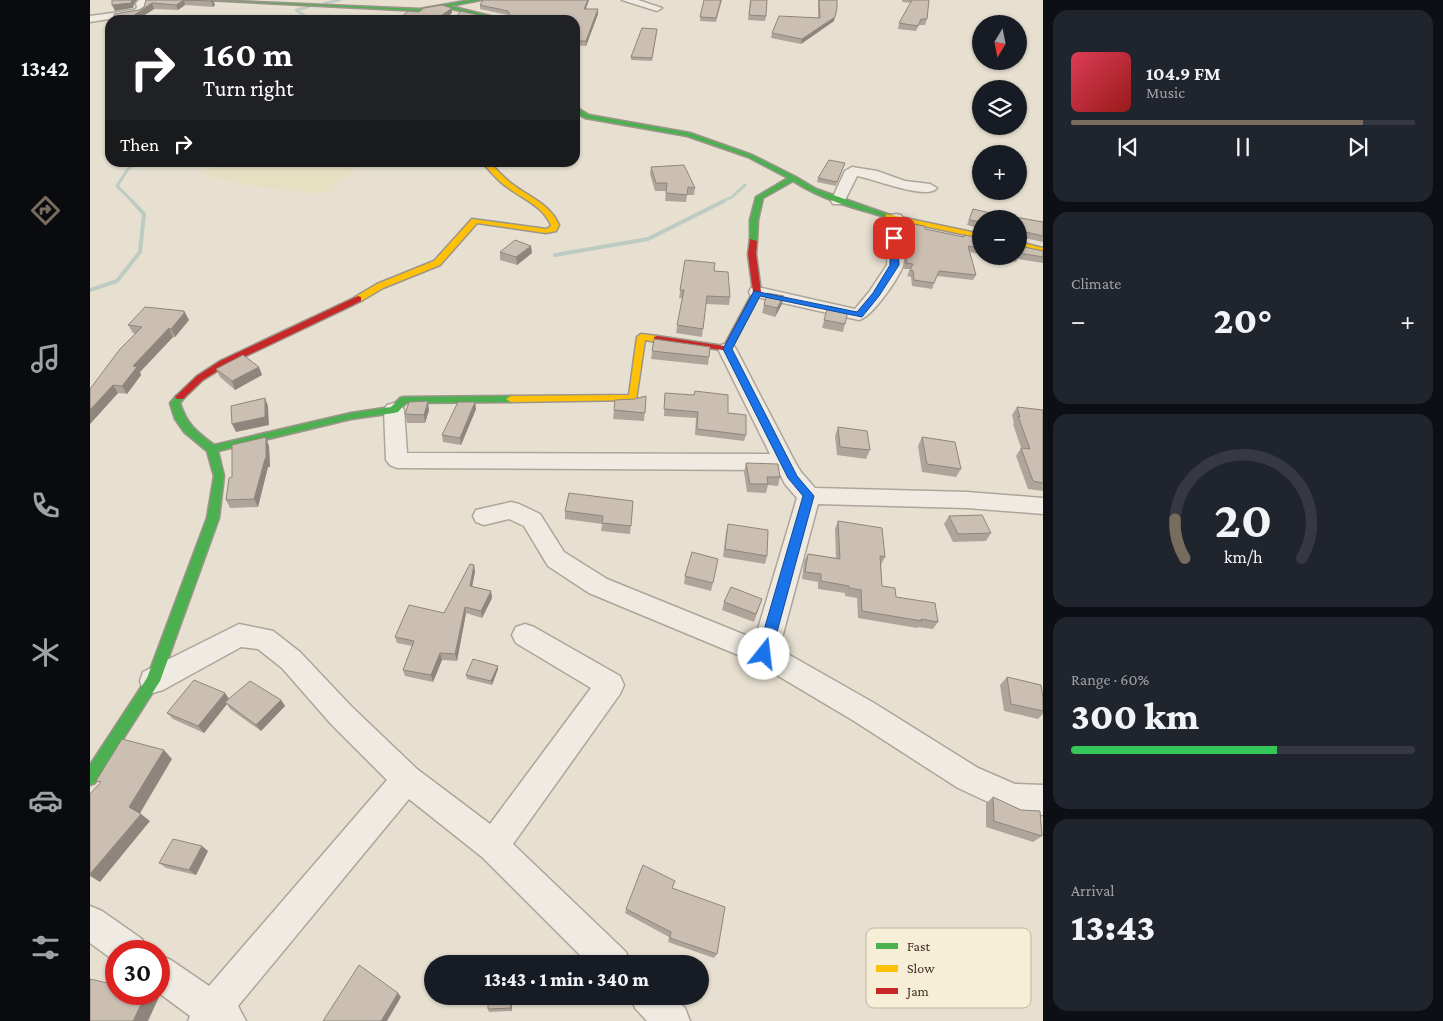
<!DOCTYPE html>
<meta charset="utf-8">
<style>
:root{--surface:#171b24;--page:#20242c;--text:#f1f3f6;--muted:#9ea1a6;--line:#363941;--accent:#786c5e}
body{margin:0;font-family:"Crimson Pro",serif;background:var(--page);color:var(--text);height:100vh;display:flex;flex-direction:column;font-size:19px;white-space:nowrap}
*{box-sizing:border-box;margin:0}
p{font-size:16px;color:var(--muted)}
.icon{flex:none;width:28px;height:28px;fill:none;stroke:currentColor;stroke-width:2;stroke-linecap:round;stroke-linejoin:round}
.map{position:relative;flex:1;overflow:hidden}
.details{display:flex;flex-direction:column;gap:10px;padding:10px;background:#0d0f14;width:400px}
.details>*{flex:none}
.top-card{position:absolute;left:15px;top:15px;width:475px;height:152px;border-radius:15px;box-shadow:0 1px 4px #0004;background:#202124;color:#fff;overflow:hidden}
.needle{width:32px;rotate:190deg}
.tools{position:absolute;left:882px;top:15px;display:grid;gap:10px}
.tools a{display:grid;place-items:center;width:55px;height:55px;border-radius:50%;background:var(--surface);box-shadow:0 1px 4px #0004;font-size:25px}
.speed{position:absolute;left:15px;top:940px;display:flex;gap:10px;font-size:25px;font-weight:700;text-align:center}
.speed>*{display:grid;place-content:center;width:65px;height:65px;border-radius:50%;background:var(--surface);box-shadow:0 1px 4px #0004;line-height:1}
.speed .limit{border:8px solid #d22;background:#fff;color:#111}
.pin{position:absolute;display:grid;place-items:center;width:42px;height:42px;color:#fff;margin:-21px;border-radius:10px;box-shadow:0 2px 8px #0006}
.me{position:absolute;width:55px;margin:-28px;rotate:16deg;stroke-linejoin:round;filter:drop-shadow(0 0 4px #0008)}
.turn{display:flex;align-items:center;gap:18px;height:105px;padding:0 15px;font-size:22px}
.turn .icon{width:65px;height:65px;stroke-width:2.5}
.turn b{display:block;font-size:35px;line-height:42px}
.then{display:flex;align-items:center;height:48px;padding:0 15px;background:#0003;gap:10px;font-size:19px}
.big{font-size:38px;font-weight:800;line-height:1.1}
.details .tile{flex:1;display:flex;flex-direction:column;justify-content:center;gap:8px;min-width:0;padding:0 18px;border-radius:15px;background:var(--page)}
.details .dial{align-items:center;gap:0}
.dial svg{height:130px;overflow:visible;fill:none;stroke:var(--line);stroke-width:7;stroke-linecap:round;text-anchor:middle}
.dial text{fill:var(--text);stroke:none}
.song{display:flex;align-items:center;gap:15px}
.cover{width:60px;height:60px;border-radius:8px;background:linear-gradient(135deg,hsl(350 70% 55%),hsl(0 70% 35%))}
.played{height:5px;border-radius:2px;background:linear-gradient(90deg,var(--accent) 85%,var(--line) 85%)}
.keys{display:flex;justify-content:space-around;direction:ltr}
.heat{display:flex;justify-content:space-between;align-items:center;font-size:28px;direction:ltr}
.charge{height:8px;border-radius:4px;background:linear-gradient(90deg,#34c759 60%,var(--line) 0)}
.trip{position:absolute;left:334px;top:955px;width:285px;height:50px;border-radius:25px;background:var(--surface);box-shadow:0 1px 4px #0004;font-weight:800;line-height:50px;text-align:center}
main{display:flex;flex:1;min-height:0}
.dock{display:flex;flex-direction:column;width:90px;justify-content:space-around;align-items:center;background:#090b0e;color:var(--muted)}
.dock .icon{width:35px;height:35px}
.dock .on{color:var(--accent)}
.dock b{font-size:22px;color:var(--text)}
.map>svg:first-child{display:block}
.farmland{fill:#e6dfc2}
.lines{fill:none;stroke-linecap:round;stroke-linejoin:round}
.stream-far2{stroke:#bcccc2;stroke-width:2.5}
.stream-far1{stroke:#bcccc2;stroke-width:3}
.stream{stroke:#bcccc2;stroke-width:4}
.street-casing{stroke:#ada599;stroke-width:3}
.fast-casing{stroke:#9c958a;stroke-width:3}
.slow-casing{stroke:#9c958a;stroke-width:3}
.jam-casing{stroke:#9c958a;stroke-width:3}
.street{fill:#efebe3;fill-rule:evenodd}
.fast{fill:#4caf50;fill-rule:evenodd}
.slow{fill:#ffc107;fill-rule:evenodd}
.jam{fill:#c62828;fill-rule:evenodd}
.wall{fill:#afa499}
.shaded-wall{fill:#8e867d}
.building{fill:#cbbfb2;stroke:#8e867d}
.route{fill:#1a73e8;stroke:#114b97}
.key{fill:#f7eed8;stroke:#bfb4a1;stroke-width:1}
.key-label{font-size:14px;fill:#3d2e20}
</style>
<main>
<nav class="dock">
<b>13:42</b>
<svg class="icon on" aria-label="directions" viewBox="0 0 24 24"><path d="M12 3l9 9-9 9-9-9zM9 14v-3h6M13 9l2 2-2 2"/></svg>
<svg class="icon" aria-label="music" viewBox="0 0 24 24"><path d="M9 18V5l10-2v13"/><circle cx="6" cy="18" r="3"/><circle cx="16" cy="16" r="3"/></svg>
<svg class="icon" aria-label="phone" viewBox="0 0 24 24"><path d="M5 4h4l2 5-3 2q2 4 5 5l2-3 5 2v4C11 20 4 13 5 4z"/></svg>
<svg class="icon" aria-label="climate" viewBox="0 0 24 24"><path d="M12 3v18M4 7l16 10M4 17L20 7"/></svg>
<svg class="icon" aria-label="car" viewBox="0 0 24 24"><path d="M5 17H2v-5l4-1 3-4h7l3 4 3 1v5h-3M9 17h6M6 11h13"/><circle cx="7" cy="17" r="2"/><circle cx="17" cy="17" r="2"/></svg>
<svg class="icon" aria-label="filters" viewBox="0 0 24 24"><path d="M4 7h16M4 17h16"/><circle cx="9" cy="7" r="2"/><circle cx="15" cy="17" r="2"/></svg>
</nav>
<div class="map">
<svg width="953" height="1021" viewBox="0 0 953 1021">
<rect width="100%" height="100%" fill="#e7e0d1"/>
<polygon class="farmland" points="139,163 139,162 271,163 244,188 238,193 231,194 160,186 111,174 116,170"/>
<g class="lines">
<g class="stream-far2">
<polyline points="235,3 250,0"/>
<polyline points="214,20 218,18 206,10 219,7"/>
</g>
<g class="stream-far1">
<polyline points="43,202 27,186 38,169 46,162"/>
<polyline points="631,202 642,197 655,185"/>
</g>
<g class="stream">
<polyline points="465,255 558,239 634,201"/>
<polyline points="0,290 27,281 50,252 54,214 42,201"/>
</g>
<g class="street-casing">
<g id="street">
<polygon points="49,0 61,0 56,4 55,11 50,14 0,22 0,16 44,10 47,8 46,3"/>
<polygon points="532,0 548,0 572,8 567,11"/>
<path d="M762,167L787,171L815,181L840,184L847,188C837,201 782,178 767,176L753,204H743L741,201L755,171Z"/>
<path d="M806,214L811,215L813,218C813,230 816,255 813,266C808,279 782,317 769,320L667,297L661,296L659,292L661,288L667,287L765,309L779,292L797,265L799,218L801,215Z"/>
<polygon points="637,343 643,345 646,349 705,462 711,472 725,488 877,492 953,498 953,514 877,508 728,504 689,649 784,703 888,768 925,784 953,785 953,815 924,814 868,788 764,721 665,662 499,593 458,566 434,526 419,519 394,525 386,522 383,516 386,510 421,502 429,504 450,514 474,552 517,579 665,639 707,498 695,484 688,470 307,468 300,465 296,460 294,410 297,405 304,403 311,405 314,410 317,453 680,454 628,349 631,345"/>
<polygon points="149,624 183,631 210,652 261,706 327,769 400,824 501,688 426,643 422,635 426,627 435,624 444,627 530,676 534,685 530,694 423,844 536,952 541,964 499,964 392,857 319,799 148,1006 156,1021 98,1021 100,1016 69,993 69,955 81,960 119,986 297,780 241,724 192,668 168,649 151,647 73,690 63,693 53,690 50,681 53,672"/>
<polygon points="0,906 12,911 52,939 57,951 26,951 26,962 0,943"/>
<polygon points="540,996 582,996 595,1008 600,1021 557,1021 545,1008"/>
</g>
</g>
<g class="fast-casing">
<g id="fast">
<polygon points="117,0 330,9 381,0 391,0 360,6 416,20 408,20 354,7 330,11"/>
<path d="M485,101L488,103L489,109L499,115L600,133L662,155L706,177L726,189L803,216L799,218C766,209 732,200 703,181L673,198L668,220L667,241L660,243V220L666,197L698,178L658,157L597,136L495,118L485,112Z"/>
<path d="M90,394L95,397L90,403C97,425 106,431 124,445L261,413L301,407L310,398L313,397L421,396L426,399L421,402L316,403L308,412L304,413L261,419L128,451L134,476L129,518L70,681L5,783L0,785V765L57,678L117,518L124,476L117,451L94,432L85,419L80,403L87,395Z"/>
</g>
</g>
<g class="slow-casing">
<g id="slow">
<path d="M392,162H399C407,170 414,178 422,184C439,197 460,204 469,225L466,231L456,233L387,223L350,265L293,288L271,301H265V297L287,284L344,261L382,219L456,229L460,227L461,225C453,206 433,199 417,187C408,181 400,171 392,162Z"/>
<polygon points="796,214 891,234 891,238 796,218"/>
<polygon points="929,242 953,248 953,252 929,246"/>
<polygon points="551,334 567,336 572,339 567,342 555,340 546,400 421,402 416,399 421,396 539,395 547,337"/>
</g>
</g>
<g class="jam-casing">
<g id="jam">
<polygon points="660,239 667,241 666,254 671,292 640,351 564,341 564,337 567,336 634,346 663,292 658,254"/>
<polygon points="268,296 271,297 271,301 261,306 137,365 113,380 93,399 87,399 85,397 107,376 130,361"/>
</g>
</g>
<use href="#street" class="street"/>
<use href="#fast" class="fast"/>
<use href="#slow" class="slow"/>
<use href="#jam" class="jam"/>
</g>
<g class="wall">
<polygon points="56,0 123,0 125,5 123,7 95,5 88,10 64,9 47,20 24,20 49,10 54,7"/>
<polygon points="393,0 499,0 496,9 508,14 496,46 485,45 485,20 365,20 365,18 419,17 418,15 390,9 390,5"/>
<polygon points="614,0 632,0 626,22 610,21"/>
<polygon points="660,0 676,16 675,21 658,20"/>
<polygon points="728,0 747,0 744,21 711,44 681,38 682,33 728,18"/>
<polygon points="812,0 839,0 837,19 835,25 829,25 826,31 808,29 809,23 821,3 812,2"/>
<polygon points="567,32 562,61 541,60 541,57"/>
<polygon points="755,163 746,186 727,182 728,178"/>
<polygon points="561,167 605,188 604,195 597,195 596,202 575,201 576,191 565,191 560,174"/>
<polygon points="883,209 908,215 953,222 953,242 930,237 930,246 953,251 953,263 928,259 926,262 899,256 929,256 891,219 891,229 877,225"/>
<polygon points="817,223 835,229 874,237 891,238 891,255 880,252 886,275 883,280 847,276 842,289 822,286 821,277 817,276 820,269 814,269 816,256 815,228"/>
<polygon points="410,252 442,253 427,265 410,260"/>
<polygon points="595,260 624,271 640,297 639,305 616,304 612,337 586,333 592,298 589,298"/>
<polygon points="677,293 692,304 685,317 672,313"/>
<polygon points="738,306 755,324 753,332 732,328"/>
<polygon points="94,311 99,320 85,337 83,337 50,372 51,375 37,394 28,393 0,424 0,389 45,334 43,333 38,325"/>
<polygon points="564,339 619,357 618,365 561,359"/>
<polygon points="169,367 172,375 145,390 130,377 126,369"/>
<polygon points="575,393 638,413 656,435 654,441 605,435 606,418 574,416"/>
<polygon points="556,396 554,421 523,419 524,410"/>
<polygon points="385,402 386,409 371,445 353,442 352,435"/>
<polygon points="927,407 953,410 953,491 938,489 926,456 931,448 923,424 924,423 922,415"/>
<polygon points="339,410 335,423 317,423 315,414"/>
<polygon points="748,427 780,450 776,459 747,455 745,436"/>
<polygon points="832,437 871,469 866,477 832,472 828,446"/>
<polygon points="179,446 180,467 178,467 168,507 140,508 136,500 142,477"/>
<polygon points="656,463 690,477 688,486 678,485 676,493 657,492 654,472"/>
<polygon points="543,501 540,534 511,531 512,524 475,519 475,511"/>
<polygon points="859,516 901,533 896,541 863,542 854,524"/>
<polygon points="748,521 795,557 791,565 792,586 806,597 848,622 843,629 828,627 827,628 768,618 767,598 755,596 755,593 728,589 728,582 712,579 714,561 718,554 746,558 745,529"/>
<polygon points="638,524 677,556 675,564 633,557 636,532"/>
<polygon points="384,565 385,572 382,586 401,591 402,598 392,618 376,613 367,661 352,660 343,682 315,676 313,670 322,646 307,643 305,637 354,613"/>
<polygon points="595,576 623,583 621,591 594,584"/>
<polygon points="672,599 664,622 632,610 634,602"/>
<polygon points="408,666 408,669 402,685 377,679 376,675"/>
<polygon points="917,677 953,697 953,714 948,719 914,711 910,685"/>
<polygon points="139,699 191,700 195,706 171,731 140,709 137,704 114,733 83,719 77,713"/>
<polygon points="903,797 952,836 943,842 896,827 896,803"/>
<polygon points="118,851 106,875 76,868 69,863"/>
<polygon points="582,888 627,954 624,958 578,942 579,937 535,913 536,909"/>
<polygon points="422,996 422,1011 399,1012 398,1009"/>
</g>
<g class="shaded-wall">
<polygon points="42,0 47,0 45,2 43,8 25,11 22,5"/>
<polygon points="94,0 95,5 88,10 86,5"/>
<polygon points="123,0 125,5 123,7 121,1"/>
<polygon points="498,0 499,0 494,13 494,9"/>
<polygon points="62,3 64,9 47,20 37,20"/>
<polygon points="362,8 362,13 354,20 345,20"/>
<polygon points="747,8 744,21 711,44 712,39"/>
<polygon points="508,9 508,14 496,46 496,41"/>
<polygon points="441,246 442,253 427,265 426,257"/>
<polygon points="694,296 692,304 685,317 687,308"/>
<polygon points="94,311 99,320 85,337 81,329"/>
<polygon points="79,328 83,337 50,372 51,375 37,394 32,386 43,366"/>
<polygon points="169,367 172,375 145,390 142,381"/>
<polygon points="23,385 28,393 0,424 0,410"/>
<polygon points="175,398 178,406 179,425 146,432 142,424"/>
<polygon points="338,401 339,410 335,423 334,415"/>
<polygon points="385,402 386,409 371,445 370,438"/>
<polygon points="176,437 179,446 180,467 178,467 168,507 164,499 175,459"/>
<polygon points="384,565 385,572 381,592 380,586"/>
<polygon points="401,591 402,598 392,618 391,611"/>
<polygon points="375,607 376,613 367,661 365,654"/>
<polygon points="350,653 352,660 343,682 341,675"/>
<polygon points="408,666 408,669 402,685 401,681"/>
<polygon points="135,693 140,700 135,702 137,704 114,733 108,726"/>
<polygon points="191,700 195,706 171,731 166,725"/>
<polygon points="74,750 82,759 49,815 39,807"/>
<polygon points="51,814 60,821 10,882 0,876 0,874"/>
<polygon points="112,846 118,851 106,875 99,870"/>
<polygon points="308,993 311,997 297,1021 291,1021"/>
<polygon points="56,994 61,994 69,997 58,1021 43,1021"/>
<polygon points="421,996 422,996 422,1011 421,1008"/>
</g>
<g class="building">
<polygon points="22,0 42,0 41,3 22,5"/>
<polygon points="56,0 94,0 86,5 62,3 37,20 24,20 24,14 49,10 54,7"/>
<polygon points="94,0 123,0 121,1"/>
<polygon points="393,0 498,0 494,9 508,9 496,41 485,41 485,20 381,20 365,18 371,11 397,17 421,17 418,11 390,5"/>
<polygon points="614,0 631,0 626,18 610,17"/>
<polygon points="661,0 677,0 676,16 659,15"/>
<polygon points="729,0 747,0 747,8 745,17 712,39 682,33 689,16 730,18"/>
<polygon points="822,0 839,0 837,19 831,19 828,26 809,23"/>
<polygon points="352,5 362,8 345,20 308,20 318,11 329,12 334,8"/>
<polygon points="552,28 567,29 562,58 541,57"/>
<polygon points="739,160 755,163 747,182 728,178"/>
<polygon points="594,165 605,188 598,187 597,195 576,193 577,183 566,183 561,167"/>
<polygon points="883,209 909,215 910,212 926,215 925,217 953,222 953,236 931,231 930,246 953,251 953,257 929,253 929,256 929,219 891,219 891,222 879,220"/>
<polygon points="817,223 834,226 835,229 874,237 874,235 891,238 891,248 878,246 886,275 849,271 844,283 824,280 823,271 820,270 823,264 816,263 818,250"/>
<polygon points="425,240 441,246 426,257 410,252"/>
<polygon points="595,260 625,263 624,271 638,272 640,297 617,296 613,329 587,325 594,290 590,290"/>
<polygon points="677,293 694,296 687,308 674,305"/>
<polygon points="738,306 758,311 755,324 734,320"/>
<polygon points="55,307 94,311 93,312 95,312 81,329 79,328 43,366 47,367 32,386 23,385 0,410 0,389 30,349 52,327 38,325"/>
<polygon points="564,339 620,347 619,357 562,351"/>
<polygon points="153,355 169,367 142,381 126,369"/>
<polygon points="605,391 638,395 638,413 656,415 656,435 607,429 608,412 574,409 575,393 604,395"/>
<polygon points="556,396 555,413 524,410 525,400 544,399"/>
<polygon points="175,398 175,417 142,424 141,406"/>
<polygon points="338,401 334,415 315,414 319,402"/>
<polygon points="368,402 385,402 370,438 352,435"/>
<polygon points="927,407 953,410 953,483 943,481 931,448 940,449 928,416 930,417"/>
<polygon points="748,427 777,431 780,450 750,447"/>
<polygon points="176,437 176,458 175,459 164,499 136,500 139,478 142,477 142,445"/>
<polygon points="832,437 865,442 871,469 837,464"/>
<polygon points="656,463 688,464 690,477 677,477 678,484 660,484"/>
<polygon points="479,493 543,501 541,526 512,523 513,516 475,511"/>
<polygon points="892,515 901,533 868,534 859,516"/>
<polygon points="748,521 792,528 795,557 790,556 792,586 805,588 806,597 845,603 848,622 831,619 832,621 772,611 771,590 759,588 759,586 731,581 731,574 715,572 718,554 750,559"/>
<polygon points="638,524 678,530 677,556 635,549"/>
<polygon points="602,552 628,559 623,583 595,576"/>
<polygon points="380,564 384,565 380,586 401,591 391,611 375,607 365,654 350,653 341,675 313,670 324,641 305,637 319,605 354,613"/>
<polygon points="641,587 672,599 666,614 634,602"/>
<polygon points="383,659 408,666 401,681 376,675"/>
<polygon points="917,677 951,685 953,697 953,711 921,704"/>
<polygon points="104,680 135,693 108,726 77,713"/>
<polygon points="160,681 191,700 166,725 135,702"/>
<polygon points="32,739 74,750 39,807 51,814 0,874 0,794 11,782 6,781"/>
<polygon points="903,797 931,810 950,811 952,836 904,821"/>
<polygon points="83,839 112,846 99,870 69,863"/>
<polygon points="553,865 585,881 582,888 635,907 627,954 580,938 581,932 536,909"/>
<polygon points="421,959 421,964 399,964 399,960"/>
<polygon points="269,965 308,993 291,1021 233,1021"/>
<polygon points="0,979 26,985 26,994 56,994 43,1021 0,1021"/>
<polygon points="398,996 421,996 421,1008 398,1009"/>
</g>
<polygon class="route" points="804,235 808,238 809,265 789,296 772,317 670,296 642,349 707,476 724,496 681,654 679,658 674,660 669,658 667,654 713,496 698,478 633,349 664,291 767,312 783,293 800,265 800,238"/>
<rect x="776" y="928" width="165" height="80" rx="8" class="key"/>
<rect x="786" y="943" width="22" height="6" fill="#4caf50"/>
<rect x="786" y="965" width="22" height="7" fill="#ffc107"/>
<rect x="786" y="988" width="22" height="6" fill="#c62828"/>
<g class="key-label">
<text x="817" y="951">Fast</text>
<text x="817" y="973">Slow</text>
<text x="817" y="996">Jam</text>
</g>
</svg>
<div class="tools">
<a><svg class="needle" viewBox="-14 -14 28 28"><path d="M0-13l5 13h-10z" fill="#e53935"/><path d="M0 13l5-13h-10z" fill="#9ea1a6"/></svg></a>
<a><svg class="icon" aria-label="layers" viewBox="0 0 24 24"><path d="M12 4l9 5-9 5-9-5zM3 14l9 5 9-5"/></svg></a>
<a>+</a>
<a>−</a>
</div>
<div class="speed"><div class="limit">30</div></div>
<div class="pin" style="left:804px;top:238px;background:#d93025"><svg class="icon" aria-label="arrive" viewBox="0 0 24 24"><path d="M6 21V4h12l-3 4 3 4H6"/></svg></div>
<svg class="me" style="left:674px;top:654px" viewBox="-20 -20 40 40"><circle r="19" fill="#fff"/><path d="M0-13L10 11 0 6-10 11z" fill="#1a73e8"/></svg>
<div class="trip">13:43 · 1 min · 340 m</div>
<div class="top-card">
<div class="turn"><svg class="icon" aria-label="right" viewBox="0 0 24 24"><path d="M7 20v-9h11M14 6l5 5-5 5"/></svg><div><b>160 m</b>Turn right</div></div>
<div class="then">Then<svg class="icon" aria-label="right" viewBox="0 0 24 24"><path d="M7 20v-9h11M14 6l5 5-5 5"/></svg></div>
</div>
</div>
<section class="details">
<div class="tile">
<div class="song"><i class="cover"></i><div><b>104.9 FM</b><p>Music</p></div></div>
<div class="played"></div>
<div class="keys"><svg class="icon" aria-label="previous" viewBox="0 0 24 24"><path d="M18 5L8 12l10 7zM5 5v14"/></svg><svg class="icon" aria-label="pause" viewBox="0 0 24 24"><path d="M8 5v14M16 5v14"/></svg><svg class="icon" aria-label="next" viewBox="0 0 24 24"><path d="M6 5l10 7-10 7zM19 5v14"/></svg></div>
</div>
<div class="tile"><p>Climate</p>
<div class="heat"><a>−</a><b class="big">20°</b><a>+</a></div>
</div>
<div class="tile dial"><svg viewBox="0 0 100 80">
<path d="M14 69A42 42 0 1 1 86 69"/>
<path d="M14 69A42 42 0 0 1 8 45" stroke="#786c5e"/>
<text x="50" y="56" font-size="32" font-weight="700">20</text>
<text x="50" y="72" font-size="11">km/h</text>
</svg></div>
<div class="tile"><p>Range · 60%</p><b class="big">300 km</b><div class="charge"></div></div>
<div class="tile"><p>Arrival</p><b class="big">13:43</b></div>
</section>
</main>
